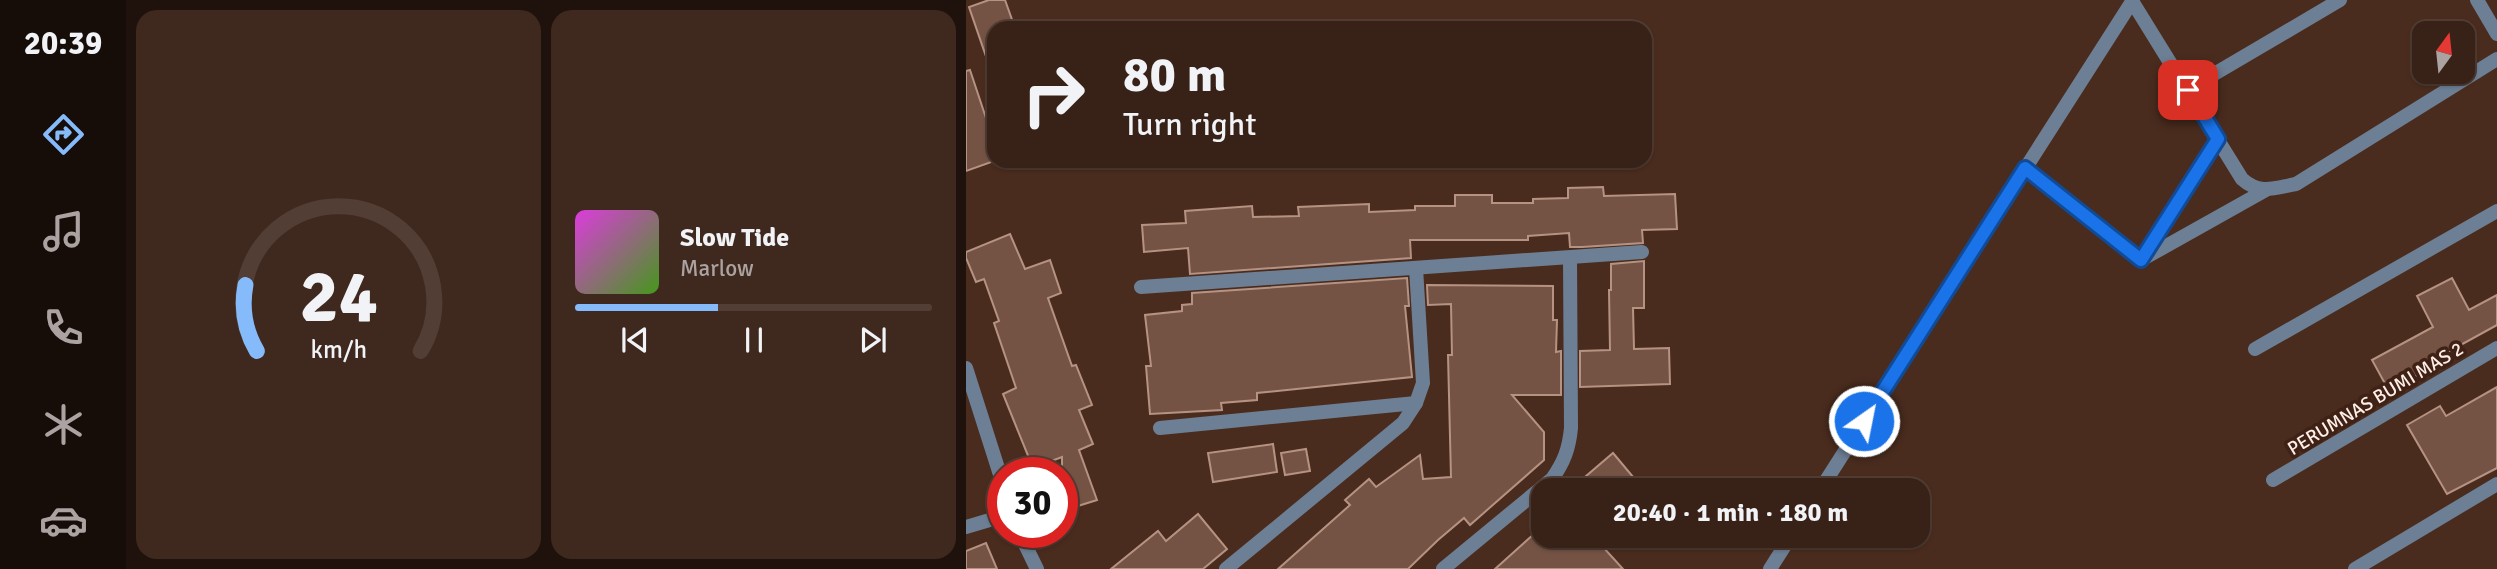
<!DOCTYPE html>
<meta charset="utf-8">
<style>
:root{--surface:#382116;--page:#3f291f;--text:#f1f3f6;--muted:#aba3a1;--line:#523e35;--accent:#86bbfb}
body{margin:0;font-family:Signika,sans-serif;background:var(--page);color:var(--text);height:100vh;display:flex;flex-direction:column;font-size:26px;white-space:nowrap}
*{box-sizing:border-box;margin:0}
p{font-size:23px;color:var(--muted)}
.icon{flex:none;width:38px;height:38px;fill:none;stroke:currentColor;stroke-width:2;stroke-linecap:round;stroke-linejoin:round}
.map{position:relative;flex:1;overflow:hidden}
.drawer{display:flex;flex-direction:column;gap:10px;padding:10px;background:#1f120c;width:840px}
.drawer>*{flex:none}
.hud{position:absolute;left:21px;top:21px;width:665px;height:147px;border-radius:21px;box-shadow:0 2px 5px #0004,0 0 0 2px var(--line);background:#382116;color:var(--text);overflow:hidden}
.needle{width:46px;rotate:15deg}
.buttons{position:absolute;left:1446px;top:21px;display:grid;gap:14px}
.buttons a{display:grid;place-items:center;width:63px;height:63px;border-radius:14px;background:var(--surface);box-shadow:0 2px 5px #0004,0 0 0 2px var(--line);font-size:35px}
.speed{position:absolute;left:21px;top:457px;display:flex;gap:14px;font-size:35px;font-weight:700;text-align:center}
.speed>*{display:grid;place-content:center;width:91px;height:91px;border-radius:50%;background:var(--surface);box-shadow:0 2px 5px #0004,0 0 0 2px var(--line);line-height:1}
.speed .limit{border:10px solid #d22;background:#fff;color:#111}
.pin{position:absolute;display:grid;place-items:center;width:60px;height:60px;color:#fff;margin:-30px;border-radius:14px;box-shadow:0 4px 10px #0006}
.me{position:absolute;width:77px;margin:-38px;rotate:33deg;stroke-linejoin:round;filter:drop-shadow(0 0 5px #0008)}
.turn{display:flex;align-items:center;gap:24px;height:147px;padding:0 21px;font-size:32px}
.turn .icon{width:91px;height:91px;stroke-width:2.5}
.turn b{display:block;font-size:49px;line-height:60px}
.drawer .tile{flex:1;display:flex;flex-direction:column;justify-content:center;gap:10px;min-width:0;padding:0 24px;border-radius:21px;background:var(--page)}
.drawer .dial{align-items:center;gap:0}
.dial svg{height:182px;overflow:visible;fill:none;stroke:var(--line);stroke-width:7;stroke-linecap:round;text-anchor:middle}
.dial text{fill:var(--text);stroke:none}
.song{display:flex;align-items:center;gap:21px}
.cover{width:84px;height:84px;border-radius:10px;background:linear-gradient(135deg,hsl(300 70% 55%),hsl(100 70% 35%))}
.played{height:7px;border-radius:4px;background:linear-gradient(90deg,var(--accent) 40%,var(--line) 40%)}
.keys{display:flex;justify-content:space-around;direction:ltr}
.drawer .tiles{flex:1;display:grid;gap:10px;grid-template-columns:repeat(2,1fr)}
.trip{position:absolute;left:565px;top:478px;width:399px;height:70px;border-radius:21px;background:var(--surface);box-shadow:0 2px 5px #0004,0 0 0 2px var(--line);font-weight:800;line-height:70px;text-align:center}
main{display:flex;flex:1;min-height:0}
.dock{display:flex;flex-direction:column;width:126px;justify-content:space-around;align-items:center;background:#160d09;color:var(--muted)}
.dock .icon{width:49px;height:49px}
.dock .on{color:var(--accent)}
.dock b{font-size:32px;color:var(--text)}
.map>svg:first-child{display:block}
.building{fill:#745344;stroke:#b69282;stroke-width:2}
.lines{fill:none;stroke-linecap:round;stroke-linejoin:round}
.minor{stroke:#6d7f95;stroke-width:14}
.route-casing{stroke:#114b97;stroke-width:18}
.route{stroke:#1a73e8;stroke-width:12}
.labels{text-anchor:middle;stroke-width:7;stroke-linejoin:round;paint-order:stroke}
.street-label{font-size:19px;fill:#ffefe8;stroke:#3f2215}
</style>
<main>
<nav class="dock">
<b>20:39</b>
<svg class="icon on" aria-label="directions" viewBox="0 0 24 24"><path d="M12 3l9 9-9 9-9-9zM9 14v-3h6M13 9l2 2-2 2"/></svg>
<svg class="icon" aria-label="music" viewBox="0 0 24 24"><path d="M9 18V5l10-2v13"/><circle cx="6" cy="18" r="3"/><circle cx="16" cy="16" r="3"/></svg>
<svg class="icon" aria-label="phone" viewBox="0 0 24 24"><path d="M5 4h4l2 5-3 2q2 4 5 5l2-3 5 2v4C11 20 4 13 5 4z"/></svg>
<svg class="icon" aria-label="climate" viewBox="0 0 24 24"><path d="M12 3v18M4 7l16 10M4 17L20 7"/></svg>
<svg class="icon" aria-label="car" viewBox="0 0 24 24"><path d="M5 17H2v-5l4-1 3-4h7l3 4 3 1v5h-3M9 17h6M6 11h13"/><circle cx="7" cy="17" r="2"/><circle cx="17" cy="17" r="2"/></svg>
</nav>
<section class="drawer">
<div class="tiles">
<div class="tile dial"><svg viewBox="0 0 100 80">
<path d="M14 69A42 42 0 1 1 86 69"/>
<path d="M14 69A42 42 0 0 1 9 40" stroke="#86bbfb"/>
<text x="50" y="56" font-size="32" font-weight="700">24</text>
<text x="50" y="72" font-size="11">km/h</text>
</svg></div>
<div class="tile">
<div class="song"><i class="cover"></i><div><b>Slow Tide</b><p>Marlow</p></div></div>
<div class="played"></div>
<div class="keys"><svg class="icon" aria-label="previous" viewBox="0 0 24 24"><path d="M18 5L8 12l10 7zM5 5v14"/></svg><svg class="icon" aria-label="pause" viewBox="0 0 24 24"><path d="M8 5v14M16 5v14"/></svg><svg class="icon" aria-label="next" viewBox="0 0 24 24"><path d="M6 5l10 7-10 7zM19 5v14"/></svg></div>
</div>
</div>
</section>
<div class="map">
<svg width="1531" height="569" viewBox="0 0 1531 569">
<rect width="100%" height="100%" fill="#4a2c1e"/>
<g class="building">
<polygon points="23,0 39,0 49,28 28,28 28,70 25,71 3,7"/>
<polygon points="4,70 22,124 28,122 28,161 0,171 0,71"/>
<polygon points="637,187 638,196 709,194 711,229 676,230 677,243 616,247 604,247 603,233 562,236 562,240 444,240 445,258 224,274 222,248 178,252 176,225 220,223 219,211 286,206 287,217 333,216 332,207 403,204 403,212 449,210 449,206 489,206 489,195 526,195 526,203 567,203 567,199 602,198 602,188"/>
<polygon points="44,234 59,269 84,260 95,293 82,298 106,366 110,365 126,405 113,410 127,444 113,450 131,500 96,511 96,457 67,468 37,394 50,388 28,323 33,321 18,279 10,282 0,258 0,252"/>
<polygon points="678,261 678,308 667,308 668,349 703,348 704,384 614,387 614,351 644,350 643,290 645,290 645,264"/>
<polygon points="441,278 443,306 439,306 446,377 291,393 291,400 255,403 256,410 184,414 180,366 185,366 179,315 216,311 216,305 226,304 226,293"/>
<polygon points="1486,278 1503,310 1531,295 1531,325 1480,353 1481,356 1452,371 1453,374 1423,391 1406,360 1467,327 1451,296"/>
<polygon points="461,285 587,286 587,320 591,320 590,352 595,351 595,395 546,395 578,432 578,460 504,525 498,518 472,540 442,569 312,569 384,505 379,500 403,479 410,487 454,455 457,479 485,477 482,355 486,355 485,304 462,305"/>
<polygon points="1531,387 1531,468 1481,494 1441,425 1474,406 1480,416"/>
<polygon points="307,444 311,472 247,482 242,453"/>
<polygon points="340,449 344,471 319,475 315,453"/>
<polygon points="647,453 678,490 629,490 619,477"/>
<polygon points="232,514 261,549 237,569 145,569 192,531 200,541"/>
<polygon points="578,525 578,536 627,536 657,569 529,569"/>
<polygon points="20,543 31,569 0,569 0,551"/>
</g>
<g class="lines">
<g class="minor">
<polyline points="1511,0 1531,34"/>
<path d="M1166,1L1276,179C1294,195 1308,188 1330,184L1531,59"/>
<polyline points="1221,90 1374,0"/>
<polyline points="1060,168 1175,260 1300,190"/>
<polyline points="1176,259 1252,140"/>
<polyline points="175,287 676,252"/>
<polyline points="1289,349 1531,211"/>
<polyline points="0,368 37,484"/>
<polyline points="194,428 450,403"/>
<polyline points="1307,480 1531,348"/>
<polyline points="854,490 1167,0"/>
<polyline points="0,527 37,516"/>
<polyline points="53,532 71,569"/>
<polyline points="260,569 437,423 450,403 457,383 450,268"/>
<path d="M477,569L586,479C598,462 603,449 605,428L604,258"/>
<polyline points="804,569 825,536"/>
<polyline points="1389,569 1531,484"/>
</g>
</g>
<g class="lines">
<g class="route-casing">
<polyline id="route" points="898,421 1059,168 1175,260 1252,139 1222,90"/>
</g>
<use href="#route" class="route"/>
</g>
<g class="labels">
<g class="street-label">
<text transform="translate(1409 398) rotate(-31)" y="7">PERUMNAS BUMI MAS 2</text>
</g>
</g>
</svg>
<div class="buttons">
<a><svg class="needle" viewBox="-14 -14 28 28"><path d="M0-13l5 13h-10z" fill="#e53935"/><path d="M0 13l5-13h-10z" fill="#aba3a1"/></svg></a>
</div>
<div class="speed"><div class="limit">30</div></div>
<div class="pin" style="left:1222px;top:90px;background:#d93025"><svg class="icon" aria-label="arrive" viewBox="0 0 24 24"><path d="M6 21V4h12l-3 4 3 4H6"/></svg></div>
<svg class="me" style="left:898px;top:421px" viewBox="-20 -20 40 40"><circle r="17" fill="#1a73e8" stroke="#fff" stroke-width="3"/><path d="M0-11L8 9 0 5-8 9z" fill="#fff"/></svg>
<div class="trip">20:40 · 1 min · 180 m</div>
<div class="hud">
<div class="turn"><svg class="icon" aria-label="right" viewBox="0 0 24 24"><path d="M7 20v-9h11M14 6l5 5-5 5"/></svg><div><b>80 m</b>Turn right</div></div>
</div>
</div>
</main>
